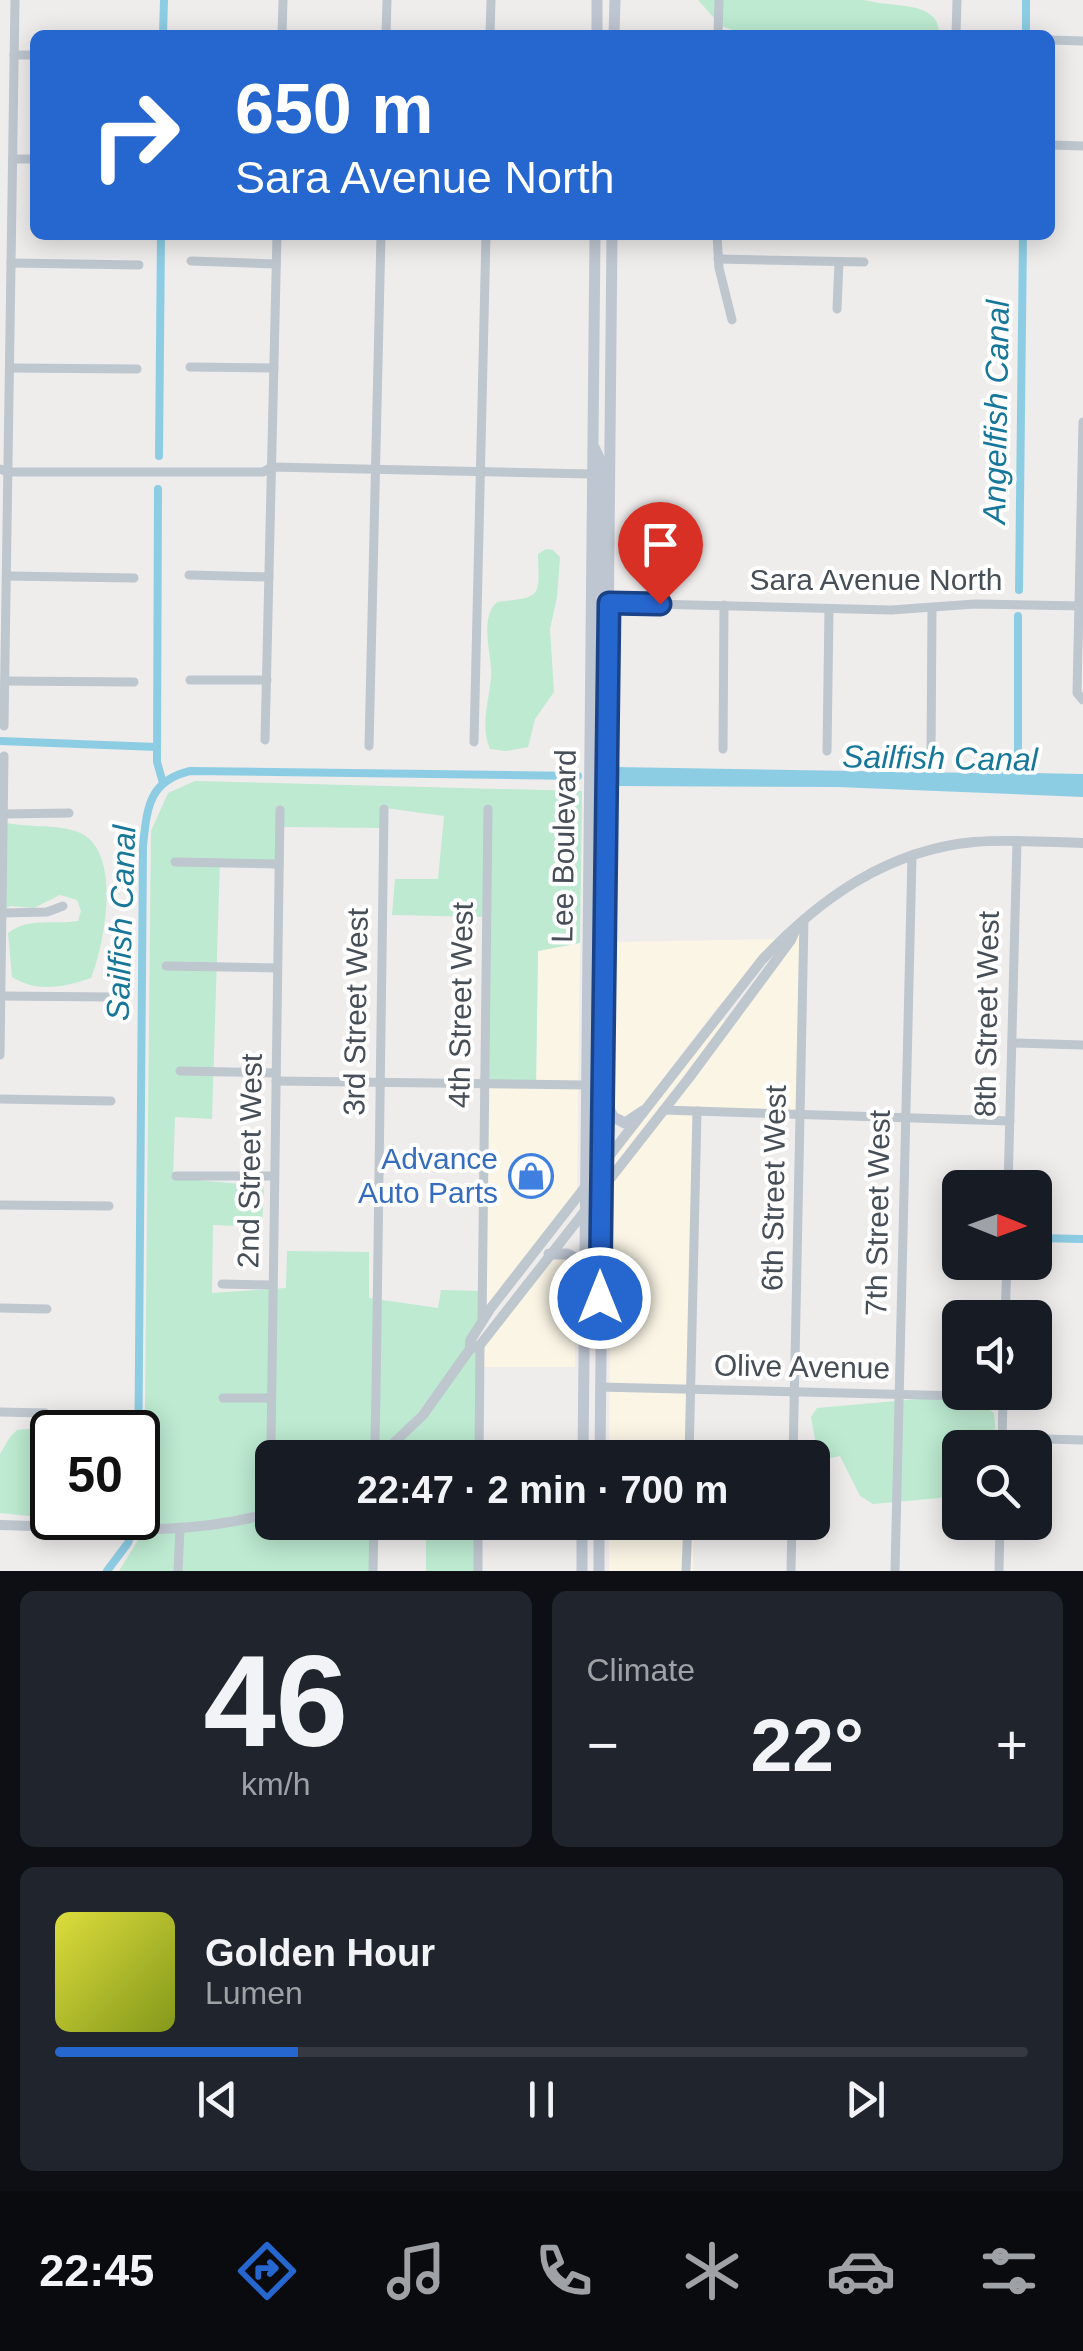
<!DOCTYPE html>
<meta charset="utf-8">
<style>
:root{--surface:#171b24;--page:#20242c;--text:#f1f3f6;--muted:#9ea1a6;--line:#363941;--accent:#2666cf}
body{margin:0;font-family:Helvetica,sans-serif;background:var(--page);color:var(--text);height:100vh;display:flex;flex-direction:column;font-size:38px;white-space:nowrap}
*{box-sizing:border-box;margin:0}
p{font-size:32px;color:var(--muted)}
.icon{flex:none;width:55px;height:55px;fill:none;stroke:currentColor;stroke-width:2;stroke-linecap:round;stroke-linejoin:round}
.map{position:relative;height:1571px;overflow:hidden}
.side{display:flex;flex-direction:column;gap:20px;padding:20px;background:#0d0f14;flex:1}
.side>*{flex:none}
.banner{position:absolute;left:30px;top:30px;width:1025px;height:210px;border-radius:15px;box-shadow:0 5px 25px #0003;background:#2666cf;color:#fff;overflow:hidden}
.needle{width:65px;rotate:91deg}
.fabs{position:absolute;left:942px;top:1170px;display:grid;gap:20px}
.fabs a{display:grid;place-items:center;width:110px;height:110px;border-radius:15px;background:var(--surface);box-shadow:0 5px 25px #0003;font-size:50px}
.speed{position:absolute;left:30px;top:1410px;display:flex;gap:20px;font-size:50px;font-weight:700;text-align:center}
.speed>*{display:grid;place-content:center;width:130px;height:130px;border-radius:50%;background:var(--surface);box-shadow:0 5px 25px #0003;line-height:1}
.speed .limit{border:5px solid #111;border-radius:15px;background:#fff;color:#111}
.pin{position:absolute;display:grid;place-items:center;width:85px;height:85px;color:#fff;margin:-102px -42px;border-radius:50% 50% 50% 0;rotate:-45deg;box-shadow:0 0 10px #0007}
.pin .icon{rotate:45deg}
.me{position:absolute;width:110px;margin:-55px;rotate:0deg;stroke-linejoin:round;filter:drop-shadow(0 0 8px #0008)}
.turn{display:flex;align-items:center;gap:35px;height:210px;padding:0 40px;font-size:45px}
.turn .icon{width:130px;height:130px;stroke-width:2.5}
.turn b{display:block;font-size:70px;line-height:85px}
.big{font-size:75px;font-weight:700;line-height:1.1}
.side .card{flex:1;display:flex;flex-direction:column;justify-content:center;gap:15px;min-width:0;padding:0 35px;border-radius:15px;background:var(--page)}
.side .dial{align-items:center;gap:0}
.dial b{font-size:130px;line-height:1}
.song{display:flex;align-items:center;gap:30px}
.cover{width:120px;height:120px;border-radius:15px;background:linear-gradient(135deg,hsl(60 70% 55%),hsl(70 70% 35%))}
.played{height:10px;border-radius:5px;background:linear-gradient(90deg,var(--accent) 25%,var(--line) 25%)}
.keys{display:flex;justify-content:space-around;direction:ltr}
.heat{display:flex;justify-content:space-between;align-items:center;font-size:55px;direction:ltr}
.side .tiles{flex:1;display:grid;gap:20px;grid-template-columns:1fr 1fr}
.card:last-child{grid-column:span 2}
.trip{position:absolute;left:255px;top:1440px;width:575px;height:100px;border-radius:15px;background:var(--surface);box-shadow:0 5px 25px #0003;font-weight:700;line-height:100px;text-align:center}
.menu{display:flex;height:160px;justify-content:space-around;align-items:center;background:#090b0e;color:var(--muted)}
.menu .icon{width:70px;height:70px}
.menu .current{color:var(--accent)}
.menu b{font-size:45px;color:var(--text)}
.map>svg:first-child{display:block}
.commercial{fill:#faf5e5}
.green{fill:#bdead1}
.water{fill:#8dcde4}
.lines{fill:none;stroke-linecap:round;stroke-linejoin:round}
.canal{stroke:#8dcde4;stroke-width:8}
.minor{stroke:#bec6ce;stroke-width:9}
.tertiary{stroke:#bec6ce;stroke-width:10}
.secondary{stroke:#bec6d2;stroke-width:11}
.route-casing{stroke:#194287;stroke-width:25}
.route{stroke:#2666cf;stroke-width:18}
.labels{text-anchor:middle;stroke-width:8;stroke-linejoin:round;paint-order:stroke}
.street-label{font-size:30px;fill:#464e58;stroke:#fff}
.shop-label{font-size:30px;fill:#366cbe;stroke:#fff;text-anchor:end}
.water-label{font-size:32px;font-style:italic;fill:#17779a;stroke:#fff}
</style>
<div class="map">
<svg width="1083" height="1571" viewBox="0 0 1083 1571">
<rect width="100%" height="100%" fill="#efecec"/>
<g class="commercial">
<polygon points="800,929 796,1116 698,1116 693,1457 609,1458 611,1182 739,1019"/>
<polygon points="776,939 713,1013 640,1109 628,1119 618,1117 611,1105 612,942"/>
<polygon points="580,943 577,1192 487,1307 486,1084 536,1085 538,951"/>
<polygon points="720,1020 727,1020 611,1169 611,1163 647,1113"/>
<polygon points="566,1257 576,1263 575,1367 481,1367 482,1349 552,1258"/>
<rect x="609" y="1523" width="84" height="48"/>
</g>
<g class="green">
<path d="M698,0H865C890,8 937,0 939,31L933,35L742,33L721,26Z"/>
<path d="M546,549L553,550L560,557L557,597L550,629L554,692L535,719L528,747L506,751L490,749C480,727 489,701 491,678C493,655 478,620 497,602C543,597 539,597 538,554Z"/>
<polygon points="195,781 582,791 580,943 538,951 536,1086 486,1084 486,917 392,915 395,879 438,879 444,816 385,808 384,828 281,827 275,869 220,859 212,1119 175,1117 173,1178 264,1186 262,1227 213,1225 212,1293 286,1288 287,1251 369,1252 369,1298 438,1308 441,1290 483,1291 483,1313 466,1347 419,1412 373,1457 272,1458 272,1508 206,1522 143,1525 140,1456 145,1407 151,831 168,793"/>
<path d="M0,821C25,829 53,823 78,832C123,849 105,944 91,978C65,987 37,993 12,977L8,933C29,917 54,925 78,921L81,911L77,900L60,895L34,908L10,906L0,911Z"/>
<polygon points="479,1349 482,1457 383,1458 473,1353"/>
<path d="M919,1399C945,1399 972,1397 994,1413L997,1447L960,1448V1479L940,1498L873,1504L860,1496L840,1456L819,1461L811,1417L817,1408Z"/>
<polygon points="71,1416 106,1416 125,1422 125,1432 52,1432 52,1511 29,1516 0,1513 0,1454 10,1437 17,1430 49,1427"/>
<polygon points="272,1516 272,1522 377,1523 375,1571 119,1571 143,1532"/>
<rect x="426" y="1523" width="56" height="48"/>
</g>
<path class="water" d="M616,767L976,773C996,773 1016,763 1032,773L1083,774V797L837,787L616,786Z"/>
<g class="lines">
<g class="canal">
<polyline points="163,35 164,0"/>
<polyline points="1026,35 1026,0"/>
<polyline points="159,456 161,235"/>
<polyline points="158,489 157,762 163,783"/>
<polyline points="1019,590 1023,235"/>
<polyline points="1018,616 1018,775"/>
<polyline points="0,741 157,747"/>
<polyline points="1035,1238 1083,1239"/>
<path d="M138,1487L143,846C147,809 148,781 190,771L578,776"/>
<polyline points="107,1571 128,1543 136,1518"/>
</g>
<g class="minor">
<polyline points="282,35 283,0"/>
<polyline points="386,35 387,0"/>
<polyline points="490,35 491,0"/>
<polyline points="718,35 719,0"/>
<polyline points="956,35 957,0"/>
<polyline points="1050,40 1083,41"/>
<polyline points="14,55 35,55"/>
<polyline points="1051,145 1083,146"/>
<polyline points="13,159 35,159"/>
<polyline points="717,235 719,268 732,320"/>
<polyline points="718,259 864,262"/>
<polyline points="191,261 276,264"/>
<polyline points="11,263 139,265"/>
<polyline points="837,309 839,262"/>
<polyline points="190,367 274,368"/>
<polyline points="10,368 137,369"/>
<polyline points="1083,422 1077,693 1083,700"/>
<polyline points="0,469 8,472 263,472 272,467 592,474"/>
<polyline points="189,575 269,577"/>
<polyline points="7,576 134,578"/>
<polyline points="609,603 891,610 975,604 1083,606"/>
<polyline points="190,680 267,680"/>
<polyline points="5,681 134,682"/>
<polyline points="4,726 15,0"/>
<polyline points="265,740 277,235"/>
<polyline points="474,742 486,235"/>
<polyline points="369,746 381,235"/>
<polyline points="723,749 724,605"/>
<polyline points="827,751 829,609"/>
<polyline points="931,756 932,609"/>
<polyline points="4,814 69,813"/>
<polyline points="175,862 279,864"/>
<polyline points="2,913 47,912 63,906"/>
<polyline points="166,966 277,968"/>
<polyline points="1,996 114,997"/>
<polyline points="1012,1043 1083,1045"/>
<polyline points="0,1055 4,756"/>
<polyline points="180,1071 276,1073"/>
<polyline points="276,1081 588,1085"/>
<polyline points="0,1099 111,1101"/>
<polyline points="663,1110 1010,1121"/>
<polyline points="176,1176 274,1176"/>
<polyline points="1008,1188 1017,841"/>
<polyline points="0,1205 109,1206"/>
<polyline points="222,1284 273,1285"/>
<polyline points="0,1308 47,1309"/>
<polyline points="1005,1318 1007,1262"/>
<polyline points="482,1321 488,809"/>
<polyline points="600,1387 1003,1397"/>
<polyline points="223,1398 271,1398"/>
<polyline points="0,1412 45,1413"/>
<polyline points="1002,1438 1083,1440"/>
<polyline points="1002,1448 1003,1395"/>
<polyline points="380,1455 375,1439 376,1394 384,809"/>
<polyline points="479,1458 480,1345"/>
<polyline points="689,1458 697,1111"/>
<polyline points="793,1458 804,919"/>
<polyline points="270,1513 280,810"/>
<polyline points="478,1522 478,1571"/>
<polyline points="178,1571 180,1528"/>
<polyline points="373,1571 374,1522"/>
<polyline points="686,1571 688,1522"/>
<polyline points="791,1571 792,1522"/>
<polyline points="895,1571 912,856"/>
<polyline points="999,1571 1000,1522"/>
</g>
<g class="tertiary">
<polyline points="470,1349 480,1345 689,1078 791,940 796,928"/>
<path d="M378,1458L423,1415L470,1349V1341L490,1309L762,960C820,898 888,850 974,842C1010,839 1047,842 1083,843"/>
<path d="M0,1525C90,1527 185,1539 272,1512"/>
</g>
<g class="secondary">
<polyline points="597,35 597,0"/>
<polyline points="614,35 615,0"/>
<polyline points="595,449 602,464 600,584 603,597 607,602"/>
<polyline points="605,1099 613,1117 625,1123 643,1111"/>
<polyline points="549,1254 567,1254 585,1263"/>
<polyline points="583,1458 595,235"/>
<polyline points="600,1458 612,235"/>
<polyline points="582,1571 582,1522"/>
<polyline points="599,1571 599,1522"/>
</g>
</g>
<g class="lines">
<g class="route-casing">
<polyline id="route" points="600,1298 609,603 660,604"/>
</g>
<use href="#route" class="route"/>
</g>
<defs>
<g id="shop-ring" transform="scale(2.25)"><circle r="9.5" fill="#fff" stroke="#3f7fe0" stroke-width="1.5"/><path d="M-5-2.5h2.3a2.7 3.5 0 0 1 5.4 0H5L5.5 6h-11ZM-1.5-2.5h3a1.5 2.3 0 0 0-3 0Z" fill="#3f7fe0"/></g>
</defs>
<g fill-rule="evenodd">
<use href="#shop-ring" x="531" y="1176"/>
</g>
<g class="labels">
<g class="street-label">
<text x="876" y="590">Sara Avenue North</text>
<text transform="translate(564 846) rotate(-89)" y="10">Lee Boulevard</text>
<text transform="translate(461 1005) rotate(-89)" y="10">4th Street West</text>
<text transform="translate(356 1012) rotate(-89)" y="10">3rd Street West</text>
<text transform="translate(987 1014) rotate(-89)" y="10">8th Street West</text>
<text transform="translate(250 1161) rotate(-89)" y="10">2nd Street West</text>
<text transform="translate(774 1188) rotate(-89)" y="10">6th Street West</text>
<text transform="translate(878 1213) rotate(-89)" y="10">7th Street West</text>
<text transform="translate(802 1367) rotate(1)" y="10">Olive Avenue</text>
</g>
<g class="shop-label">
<text x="498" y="1169">Advance<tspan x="498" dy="34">Auto Parts</tspan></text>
</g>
<g class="water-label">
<text transform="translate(996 412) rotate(-89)" y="11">Angelfish Canal</text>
<text transform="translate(940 758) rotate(1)" y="11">Sailfish Canal</text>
<text transform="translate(121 923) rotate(-88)" y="11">Sailfish Canal</text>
</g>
</g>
</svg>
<div class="fabs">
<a><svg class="needle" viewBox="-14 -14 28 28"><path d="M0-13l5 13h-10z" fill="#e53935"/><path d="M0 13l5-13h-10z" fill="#9ea1a6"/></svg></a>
<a><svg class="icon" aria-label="sound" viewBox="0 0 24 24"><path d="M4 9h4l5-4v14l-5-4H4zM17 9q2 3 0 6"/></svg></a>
<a><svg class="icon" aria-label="search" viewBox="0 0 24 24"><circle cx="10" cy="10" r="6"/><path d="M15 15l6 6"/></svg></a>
</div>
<div class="speed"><div class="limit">50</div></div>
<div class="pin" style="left:660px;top:604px;background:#d93025"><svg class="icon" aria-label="arrive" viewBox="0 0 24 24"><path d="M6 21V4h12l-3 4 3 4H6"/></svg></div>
<svg class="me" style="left:600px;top:1298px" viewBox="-20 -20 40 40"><circle r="17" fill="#2666cf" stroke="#fff" stroke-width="3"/><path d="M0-11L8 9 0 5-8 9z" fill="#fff"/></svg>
<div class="trip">22:47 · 2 min · 700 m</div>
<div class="banner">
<div class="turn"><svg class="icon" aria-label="right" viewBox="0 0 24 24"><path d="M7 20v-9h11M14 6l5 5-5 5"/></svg><div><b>650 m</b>Sara Avenue North</div></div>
</div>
</div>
<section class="side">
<div class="tiles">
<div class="card dial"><b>46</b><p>km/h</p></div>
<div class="card"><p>Climate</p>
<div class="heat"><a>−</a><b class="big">22°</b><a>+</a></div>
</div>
<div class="card">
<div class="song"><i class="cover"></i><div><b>Golden Hour</b><p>Lumen</p></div></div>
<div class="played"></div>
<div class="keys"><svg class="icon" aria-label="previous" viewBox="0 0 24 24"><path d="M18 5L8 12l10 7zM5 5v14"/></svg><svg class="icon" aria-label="pause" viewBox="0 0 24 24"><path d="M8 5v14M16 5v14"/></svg><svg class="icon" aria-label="next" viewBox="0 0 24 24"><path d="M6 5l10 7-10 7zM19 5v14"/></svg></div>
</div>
</div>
</section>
<nav class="menu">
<b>22:45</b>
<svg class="icon current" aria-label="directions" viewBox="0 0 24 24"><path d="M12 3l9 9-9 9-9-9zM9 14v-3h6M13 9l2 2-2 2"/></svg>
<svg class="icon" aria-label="music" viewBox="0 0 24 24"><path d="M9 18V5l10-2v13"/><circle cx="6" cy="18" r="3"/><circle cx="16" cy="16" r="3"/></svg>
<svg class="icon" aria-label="phone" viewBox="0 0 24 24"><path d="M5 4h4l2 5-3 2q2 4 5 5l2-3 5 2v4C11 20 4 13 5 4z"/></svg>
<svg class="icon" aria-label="climate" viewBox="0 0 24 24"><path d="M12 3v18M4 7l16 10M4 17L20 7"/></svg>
<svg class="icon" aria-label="car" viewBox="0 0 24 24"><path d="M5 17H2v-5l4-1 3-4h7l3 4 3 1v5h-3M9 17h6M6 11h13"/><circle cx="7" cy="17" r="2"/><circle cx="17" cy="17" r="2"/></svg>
<svg class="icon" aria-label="filters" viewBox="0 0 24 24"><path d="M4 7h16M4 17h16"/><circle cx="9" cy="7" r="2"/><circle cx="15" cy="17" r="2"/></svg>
</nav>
